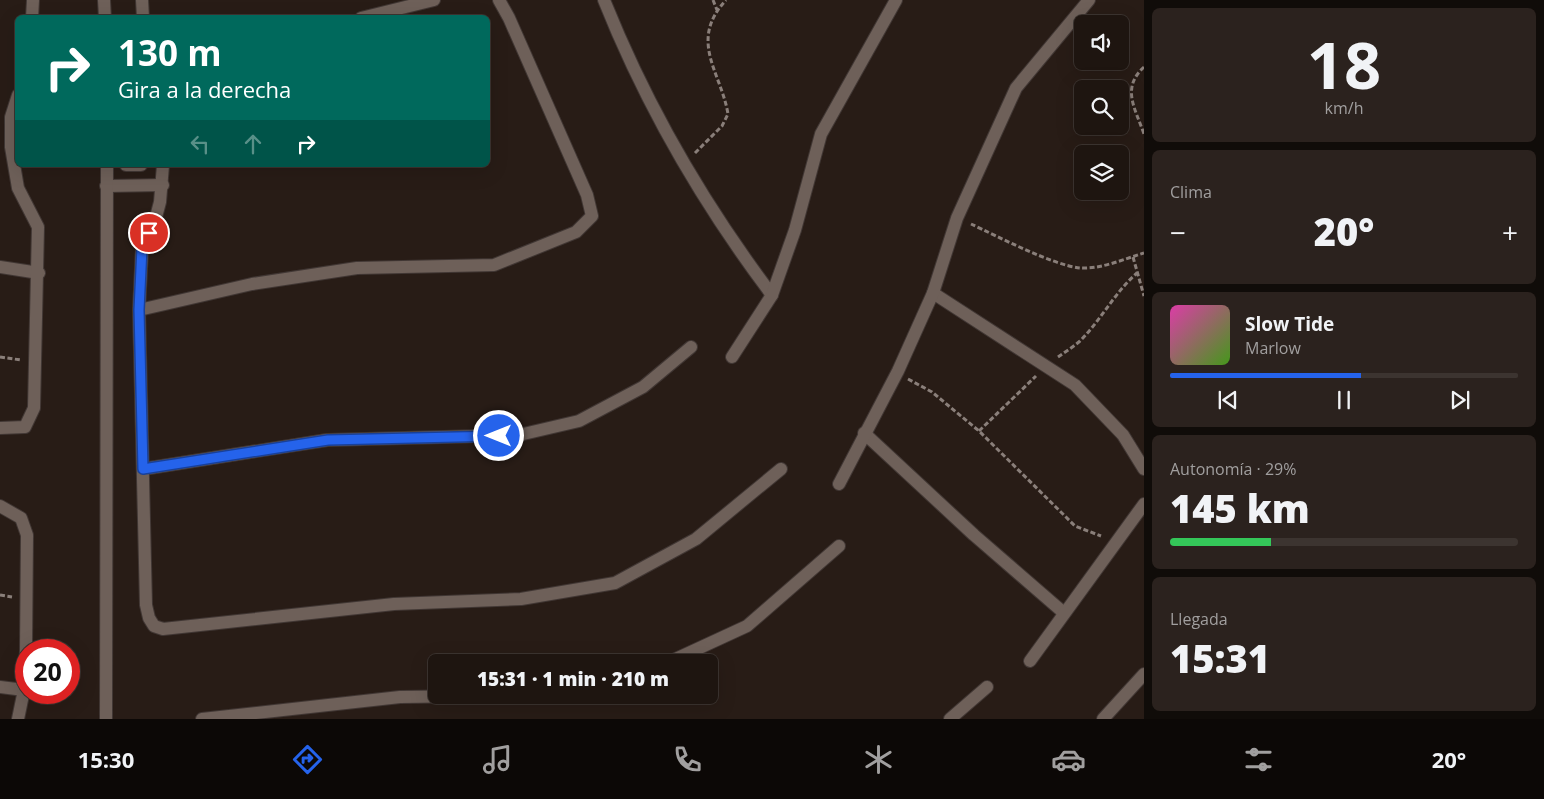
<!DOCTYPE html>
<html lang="es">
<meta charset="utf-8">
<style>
:root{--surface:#1e1510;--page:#2b221e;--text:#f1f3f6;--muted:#a19f9f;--line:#3c3430;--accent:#2563eb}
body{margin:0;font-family:"Open Sans",sans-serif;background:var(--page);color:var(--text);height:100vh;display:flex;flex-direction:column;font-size:19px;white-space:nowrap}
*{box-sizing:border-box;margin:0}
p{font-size:16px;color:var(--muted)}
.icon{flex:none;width:28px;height:28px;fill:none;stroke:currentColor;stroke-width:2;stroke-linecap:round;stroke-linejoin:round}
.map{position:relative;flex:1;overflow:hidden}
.drawer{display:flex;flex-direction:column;gap:8px;padding:8px;background:#100c09;width:400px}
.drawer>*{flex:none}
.hud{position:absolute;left:15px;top:15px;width:475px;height:152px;border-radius:8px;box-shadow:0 5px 20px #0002,0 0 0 1px var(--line);background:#00695c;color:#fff;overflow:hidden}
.tools{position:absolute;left:1074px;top:15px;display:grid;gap:10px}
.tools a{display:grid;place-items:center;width:55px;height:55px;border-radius:8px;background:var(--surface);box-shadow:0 5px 20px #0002,0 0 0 1px var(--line);font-size:25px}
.speed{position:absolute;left:15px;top:639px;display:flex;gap:10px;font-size:25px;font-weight:700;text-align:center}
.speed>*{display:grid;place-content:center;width:65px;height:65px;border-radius:50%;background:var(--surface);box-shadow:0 5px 20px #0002,0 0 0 1px var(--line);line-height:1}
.speed .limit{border:8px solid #d22;background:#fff;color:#111}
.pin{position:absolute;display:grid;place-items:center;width:42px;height:42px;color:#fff;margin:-21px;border:2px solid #fff;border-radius:50%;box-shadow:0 1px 5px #0007}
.me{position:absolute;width:55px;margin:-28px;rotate:270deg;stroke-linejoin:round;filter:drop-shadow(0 0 4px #0008)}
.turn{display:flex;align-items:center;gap:18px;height:105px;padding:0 20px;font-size:22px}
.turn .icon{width:65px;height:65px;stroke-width:2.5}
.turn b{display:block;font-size:35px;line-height:42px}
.lanes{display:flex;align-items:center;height:48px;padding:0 20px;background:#0003;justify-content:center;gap:25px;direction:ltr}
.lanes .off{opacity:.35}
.big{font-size:38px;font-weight:800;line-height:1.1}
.drawer .tile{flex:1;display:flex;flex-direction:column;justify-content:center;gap:8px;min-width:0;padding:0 18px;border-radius:8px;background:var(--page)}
.drawer .dial{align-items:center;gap:0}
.dial b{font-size:65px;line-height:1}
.song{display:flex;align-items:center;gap:15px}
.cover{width:60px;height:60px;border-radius:8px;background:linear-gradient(135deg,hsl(320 70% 55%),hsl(100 70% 35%))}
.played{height:5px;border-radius:2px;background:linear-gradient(90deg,var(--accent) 55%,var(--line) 55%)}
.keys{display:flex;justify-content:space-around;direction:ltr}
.heat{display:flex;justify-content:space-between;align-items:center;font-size:28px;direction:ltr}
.charge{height:8px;border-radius:4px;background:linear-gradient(90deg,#34c759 29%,var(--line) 0)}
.trip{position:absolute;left:428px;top:654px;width:290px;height:50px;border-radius:8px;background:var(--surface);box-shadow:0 5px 20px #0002,0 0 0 1px var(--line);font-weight:800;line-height:50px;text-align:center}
.tabs{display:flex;height:80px;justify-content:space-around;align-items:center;background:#0c0806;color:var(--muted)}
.tabs .icon{width:35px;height:35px}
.tabs .active{color:var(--accent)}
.tabs b{font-size:22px;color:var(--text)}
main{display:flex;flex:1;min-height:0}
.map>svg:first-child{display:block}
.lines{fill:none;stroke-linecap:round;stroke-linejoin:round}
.minor-casing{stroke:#413734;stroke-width:14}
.path{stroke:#8a7f7a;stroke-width:3;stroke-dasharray:5 2.5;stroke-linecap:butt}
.minor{stroke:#6e6059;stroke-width:12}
.route-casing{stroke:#184099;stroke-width:12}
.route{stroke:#2563eb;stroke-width:9}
</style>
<main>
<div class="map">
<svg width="1144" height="719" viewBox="0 0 1144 719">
<rect width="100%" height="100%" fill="#281c16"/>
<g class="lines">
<g class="minor-casing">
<g id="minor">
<polyline points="104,0 105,18"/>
<polyline points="142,0 143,18"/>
<path d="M604,0C646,105 704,205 772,295"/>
<polyline points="32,18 33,0"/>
<polyline points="361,18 434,0"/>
<polyline points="126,165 141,165"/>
<polyline points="163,165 160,202 156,217 142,248 139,310 146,605 149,618 154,626 163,629 394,604 521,599 615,583 696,539 781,469"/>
<polyline points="106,186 163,185"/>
<polyline points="0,267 39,273"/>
<polyline points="933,293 1075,385 1123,435 1144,469"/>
<polyline points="139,310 252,284 357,268 494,265 576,232 592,216 587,195 509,18 499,0"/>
<polyline points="732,357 772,295 795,230 821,134 896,0"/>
<polyline points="0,428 25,427 34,408 38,227 18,188 11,147 11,117 18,95"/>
<polyline points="864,433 974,535 1064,613"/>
<polyline points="143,469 327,440 519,435 579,421 643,387 691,347"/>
<polyline points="839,484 898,371 933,293 957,218 1016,88 1089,0"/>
<polyline points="0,506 21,518 27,535 26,650"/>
<polyline points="1030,661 1144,504"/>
<polyline points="669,662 747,626 839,546"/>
<polyline points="0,687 24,690"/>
<polyline points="18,719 24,690 26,650"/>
<polyline points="106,719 107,165"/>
<polyline points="202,719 400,697 553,695"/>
<polyline points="950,719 987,687"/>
<polyline points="1103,719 1144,674"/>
</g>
</g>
<g class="path">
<polyline points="713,0 717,10"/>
<path d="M1144,67C1121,88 1135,108 1144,134"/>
<path d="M695,153L722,126L728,114C721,72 688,41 726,0"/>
<path d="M971,224C997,236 1054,266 1081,268C1102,269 1124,259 1144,253"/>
<polyline points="1133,257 1144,296"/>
<polyline points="0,357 21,360"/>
<path d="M1058,357C1065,352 1073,347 1080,341C1101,320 1115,292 1137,273"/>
<polyline points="908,379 932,392 979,431 1075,526 1101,536"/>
<polyline points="979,431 1036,376"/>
<polyline points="0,595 12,597"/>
</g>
<use href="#minor" class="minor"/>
</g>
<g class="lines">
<g class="route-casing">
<polyline id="route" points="149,233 142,248 139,310 143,469 328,440 499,436"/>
</g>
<use href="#route" class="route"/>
</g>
</svg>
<div class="tools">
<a><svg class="icon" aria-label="sound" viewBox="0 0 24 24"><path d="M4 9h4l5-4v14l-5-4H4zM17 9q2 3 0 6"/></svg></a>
<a><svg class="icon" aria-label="search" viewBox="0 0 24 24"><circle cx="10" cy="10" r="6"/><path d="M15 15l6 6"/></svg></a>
<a><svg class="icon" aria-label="layers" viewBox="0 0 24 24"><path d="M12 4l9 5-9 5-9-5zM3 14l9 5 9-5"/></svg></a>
</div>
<div class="speed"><div class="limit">20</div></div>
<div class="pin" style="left:149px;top:233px;background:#d93025"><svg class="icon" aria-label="arrive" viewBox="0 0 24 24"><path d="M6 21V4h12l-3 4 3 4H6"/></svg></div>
<svg class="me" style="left:499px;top:436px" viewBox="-20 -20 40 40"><circle r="17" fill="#2563eb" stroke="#fff" stroke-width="3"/><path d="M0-11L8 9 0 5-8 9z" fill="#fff"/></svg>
<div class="trip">15:31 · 1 min · 210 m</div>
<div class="hud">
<div class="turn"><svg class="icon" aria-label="right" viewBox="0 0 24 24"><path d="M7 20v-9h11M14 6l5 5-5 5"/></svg><div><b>130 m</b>Gira a la derecha</div></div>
<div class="lanes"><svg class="icon off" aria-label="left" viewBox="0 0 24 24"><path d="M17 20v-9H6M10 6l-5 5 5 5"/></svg><svg class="icon off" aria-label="ahead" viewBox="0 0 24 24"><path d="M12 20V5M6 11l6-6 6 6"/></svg><svg class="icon" aria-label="right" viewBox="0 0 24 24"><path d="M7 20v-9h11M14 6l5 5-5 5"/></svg></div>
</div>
</div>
<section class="drawer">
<div class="tile dial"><b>18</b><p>km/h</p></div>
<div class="tile"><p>Clima</p>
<div class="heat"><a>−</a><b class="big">20°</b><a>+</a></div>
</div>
<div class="tile">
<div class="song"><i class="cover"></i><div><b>Slow Tide</b><p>Marlow</p></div></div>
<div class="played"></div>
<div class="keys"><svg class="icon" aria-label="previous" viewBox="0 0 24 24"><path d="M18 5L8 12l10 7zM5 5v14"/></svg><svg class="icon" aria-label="pause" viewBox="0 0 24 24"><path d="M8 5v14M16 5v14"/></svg><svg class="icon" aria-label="next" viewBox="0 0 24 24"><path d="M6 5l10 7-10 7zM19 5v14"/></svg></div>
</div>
<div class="tile"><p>Autonomía · 29%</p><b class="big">145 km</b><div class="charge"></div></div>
<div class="tile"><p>Llegada</p><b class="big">15:31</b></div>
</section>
</main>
<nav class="tabs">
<b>15:30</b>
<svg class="icon active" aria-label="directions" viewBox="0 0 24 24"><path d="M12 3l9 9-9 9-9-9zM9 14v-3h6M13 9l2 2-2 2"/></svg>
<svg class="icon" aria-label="music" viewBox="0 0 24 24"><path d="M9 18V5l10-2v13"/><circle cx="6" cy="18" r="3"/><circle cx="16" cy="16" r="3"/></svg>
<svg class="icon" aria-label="phone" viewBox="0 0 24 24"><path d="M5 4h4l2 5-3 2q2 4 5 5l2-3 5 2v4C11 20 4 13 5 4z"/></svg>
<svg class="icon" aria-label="climate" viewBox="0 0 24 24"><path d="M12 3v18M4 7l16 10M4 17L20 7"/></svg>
<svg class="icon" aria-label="car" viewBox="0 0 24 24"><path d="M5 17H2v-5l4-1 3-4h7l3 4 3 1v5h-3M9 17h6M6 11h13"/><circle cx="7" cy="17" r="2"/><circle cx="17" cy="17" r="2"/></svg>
<svg class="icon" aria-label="filters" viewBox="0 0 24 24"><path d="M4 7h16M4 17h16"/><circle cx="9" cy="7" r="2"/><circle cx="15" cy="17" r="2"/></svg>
<b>20°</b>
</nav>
